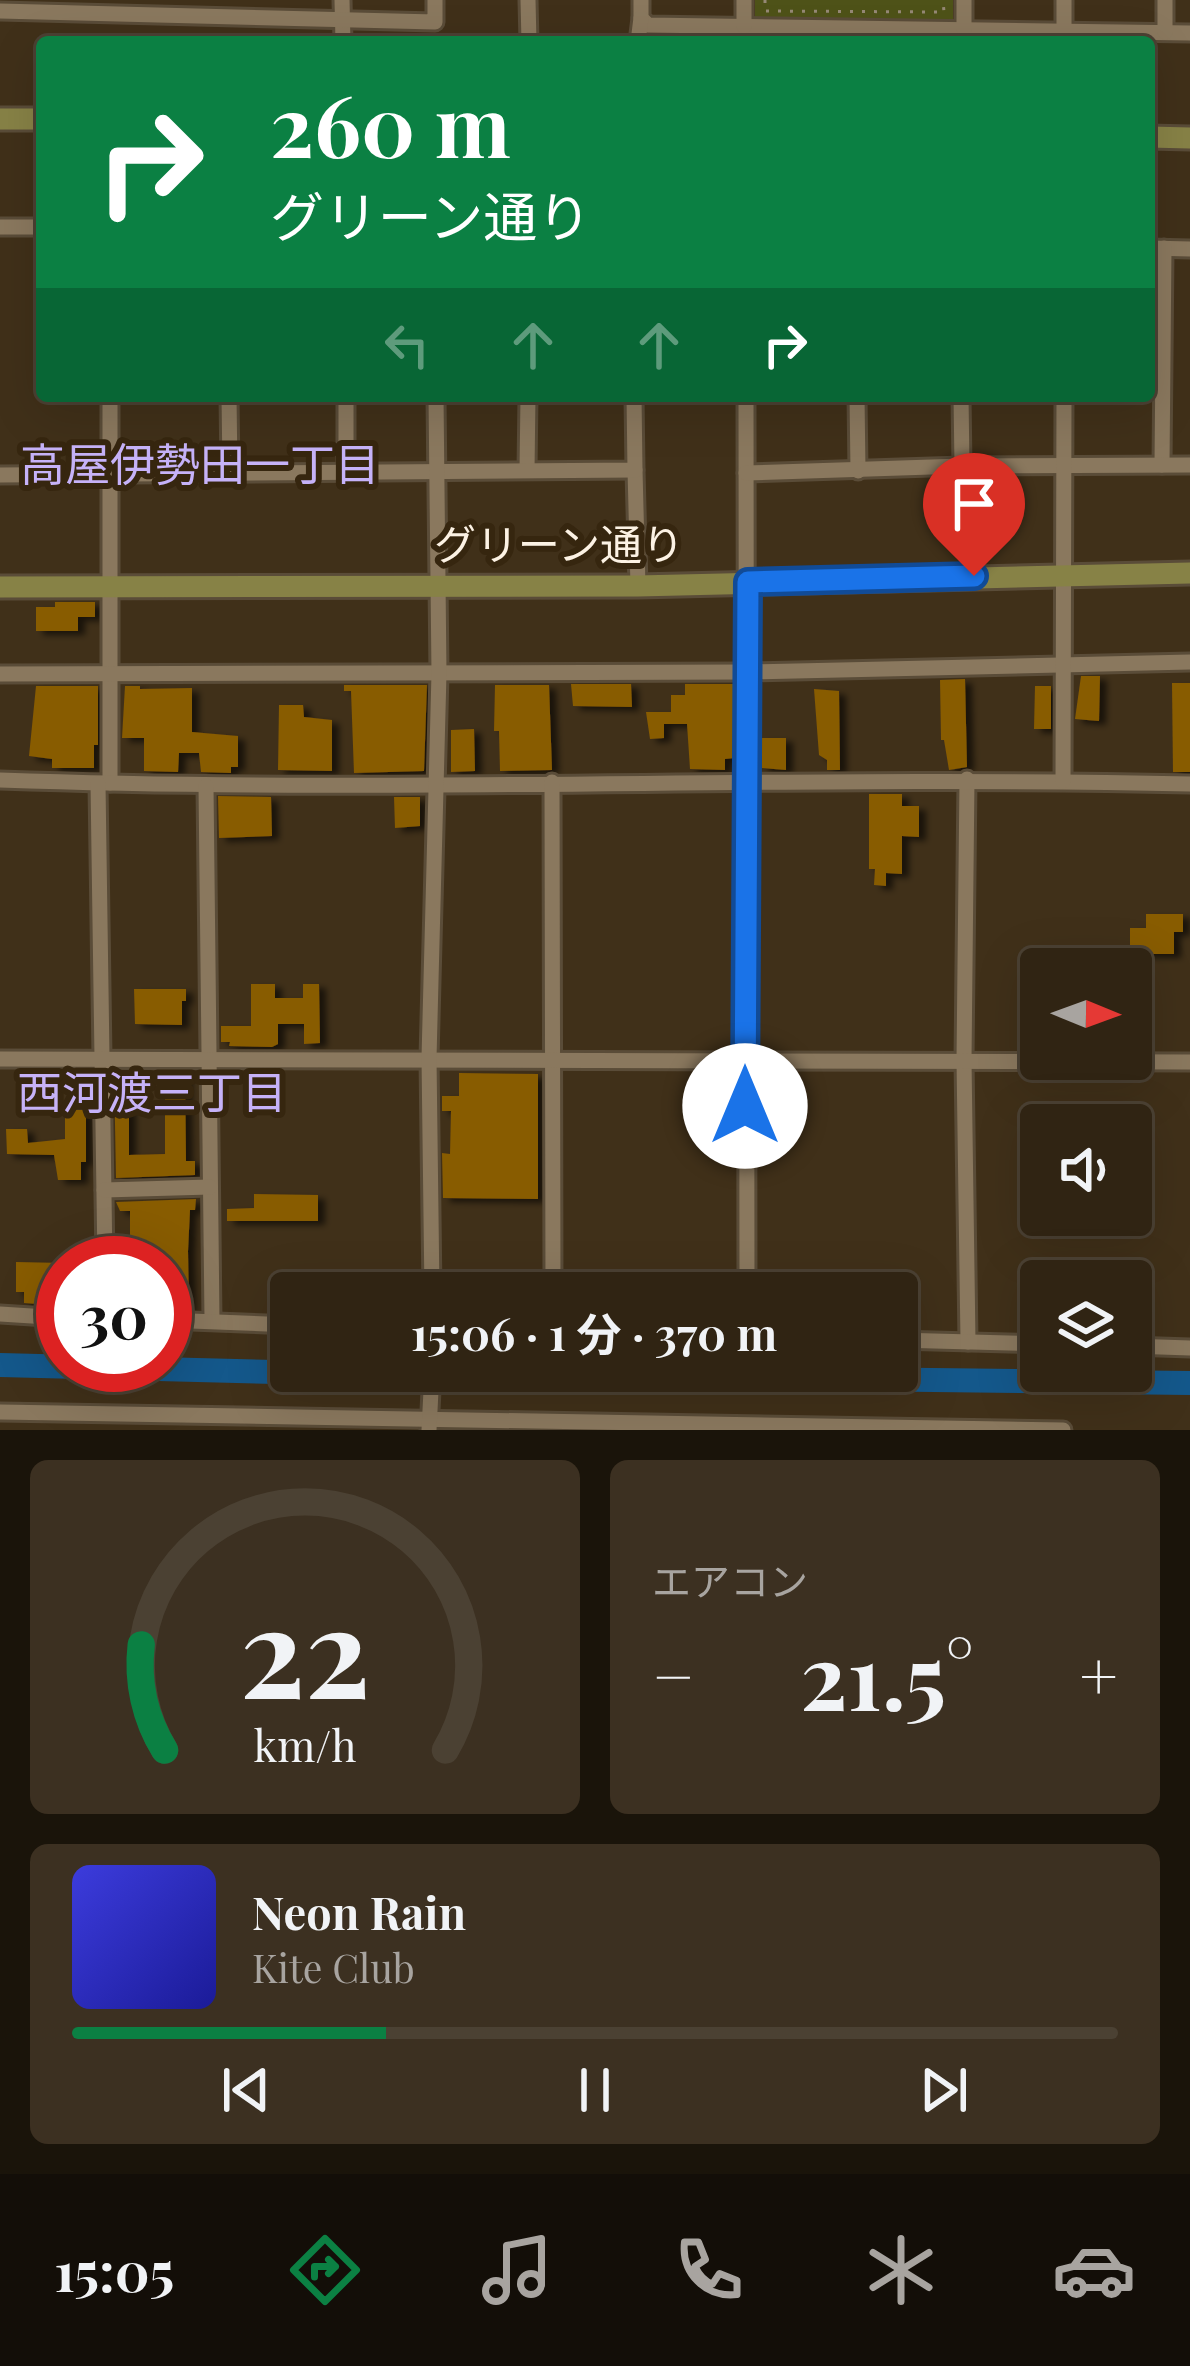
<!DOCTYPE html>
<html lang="ja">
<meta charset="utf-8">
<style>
:root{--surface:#302413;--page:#3c3021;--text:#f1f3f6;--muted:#a8a4a0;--line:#4b4133;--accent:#0b8043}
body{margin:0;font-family:"Playfair Display","Noto Sans JP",serif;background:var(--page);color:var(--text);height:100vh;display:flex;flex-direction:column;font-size:45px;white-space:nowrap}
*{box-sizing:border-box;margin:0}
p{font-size:39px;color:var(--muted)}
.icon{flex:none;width:66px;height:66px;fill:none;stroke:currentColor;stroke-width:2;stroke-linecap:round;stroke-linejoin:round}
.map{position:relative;height:1430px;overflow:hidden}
.drawer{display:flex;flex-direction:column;gap:30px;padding:30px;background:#1a140a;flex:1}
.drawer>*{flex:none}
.top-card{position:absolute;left:36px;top:36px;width:1119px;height:366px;border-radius:12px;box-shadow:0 12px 48px #0002,0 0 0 3px var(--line);background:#0b8043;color:#fff;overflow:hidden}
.needle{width:78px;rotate:91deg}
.tools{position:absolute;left:1020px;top:948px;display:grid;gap:24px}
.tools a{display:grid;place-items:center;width:132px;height:132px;border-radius:12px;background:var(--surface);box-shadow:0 12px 48px #0002,0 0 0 3px var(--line);font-size:60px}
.speed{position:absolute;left:36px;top:1236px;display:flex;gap:24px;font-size:60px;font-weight:700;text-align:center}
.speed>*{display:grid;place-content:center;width:156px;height:156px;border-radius:50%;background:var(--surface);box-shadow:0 12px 48px #0002,0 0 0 3px var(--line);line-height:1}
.speed .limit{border:18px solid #d22;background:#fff;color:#111}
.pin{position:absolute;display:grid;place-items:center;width:102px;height:102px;color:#fff;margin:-123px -51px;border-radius:50% 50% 50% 0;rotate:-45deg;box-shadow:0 0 12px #0007}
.pin .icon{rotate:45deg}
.me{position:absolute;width:132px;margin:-66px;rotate:0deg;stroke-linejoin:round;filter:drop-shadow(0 0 9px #0008)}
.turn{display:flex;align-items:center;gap:42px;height:252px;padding:0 36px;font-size:54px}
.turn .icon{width:156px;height:156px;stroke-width:2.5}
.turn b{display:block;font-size:84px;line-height:102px}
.lanes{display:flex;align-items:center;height:114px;padding:0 36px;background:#0003;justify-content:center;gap:60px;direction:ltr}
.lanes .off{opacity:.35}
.big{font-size:90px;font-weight:700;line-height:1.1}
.drawer .widget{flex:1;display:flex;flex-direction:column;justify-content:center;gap:18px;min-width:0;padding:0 42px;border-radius:18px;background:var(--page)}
.drawer .dial{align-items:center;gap:0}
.dial svg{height:312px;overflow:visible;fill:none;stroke:var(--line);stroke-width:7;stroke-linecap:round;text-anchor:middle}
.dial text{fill:var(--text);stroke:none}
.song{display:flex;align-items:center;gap:36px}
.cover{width:144px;height:144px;border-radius:18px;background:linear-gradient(135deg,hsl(240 70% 55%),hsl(240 70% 35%))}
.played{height:12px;border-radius:6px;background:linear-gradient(90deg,var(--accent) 30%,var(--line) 30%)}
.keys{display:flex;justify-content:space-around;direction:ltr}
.heat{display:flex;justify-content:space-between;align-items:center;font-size:66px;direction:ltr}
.drawer .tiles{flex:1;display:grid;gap:30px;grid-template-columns:1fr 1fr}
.widget:last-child{grid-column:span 2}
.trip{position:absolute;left:270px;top:1272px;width:648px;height:120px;border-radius:12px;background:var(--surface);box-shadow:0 12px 48px #0002,0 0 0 3px var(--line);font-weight:700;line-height:120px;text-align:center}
.tab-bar{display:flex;height:192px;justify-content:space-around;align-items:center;background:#130e08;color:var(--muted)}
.tab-bar .icon{width:84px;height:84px}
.tab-bar .active{color:var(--accent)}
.tab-bar b{font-size:54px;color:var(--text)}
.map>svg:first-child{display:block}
.green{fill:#4e5218}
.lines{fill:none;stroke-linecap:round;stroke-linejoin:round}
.river{stroke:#14588b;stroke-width:24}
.building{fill:#885b03;filter:url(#shadow)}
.street-casing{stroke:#5a4c38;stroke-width:21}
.secondary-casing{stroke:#5a4c38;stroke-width:27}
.path{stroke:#958875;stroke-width:3;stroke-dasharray:3 9;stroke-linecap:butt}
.street{stroke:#8a785e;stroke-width:15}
.secondary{stroke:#878246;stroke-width:21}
.route-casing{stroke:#114b97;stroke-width:30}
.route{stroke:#1a73e8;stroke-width:21}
.labels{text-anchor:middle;stroke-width:12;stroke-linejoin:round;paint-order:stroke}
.street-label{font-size:42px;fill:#fcf2e4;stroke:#36260f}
.neighbourhood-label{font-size:45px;fill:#c6b2f8;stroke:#36260f}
</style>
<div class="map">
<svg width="1190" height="1430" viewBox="0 0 1190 1430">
<defs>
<filter id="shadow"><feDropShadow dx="7" dy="4" stdDeviation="3" flood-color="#0009"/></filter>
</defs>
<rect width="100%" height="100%" fill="#403019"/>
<polygon class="green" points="755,0 953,0 953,22 755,20"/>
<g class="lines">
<polyline class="river" points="0,1365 317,1373 1190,1383"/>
</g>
<g class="building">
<polygon points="55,602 95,602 95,617 78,617 78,631 36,631 36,607 55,607"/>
<polygon points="1081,676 1100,676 1099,721 1075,719"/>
<polygon points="965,679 967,767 949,770 944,740 941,740 940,680"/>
<polygon points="1172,683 1190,683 1190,772 1173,772"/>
<polygon points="571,684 631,684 632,707 573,706"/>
<polygon points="685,684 733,684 734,758 725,759 725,770 690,769 687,724 664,724 664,738 650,739 646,712 671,712 671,695 685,695"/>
<polygon points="344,685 427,685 424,771 354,773 351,691 344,691"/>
<polygon points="495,685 549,685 552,770 500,771 499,731 494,731"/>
<polygon points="36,686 98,686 98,745 94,745 94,768 52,768 52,759 29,756"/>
<polygon points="125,686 140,686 140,689 192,688 192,732 238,736 238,767 231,767 231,773 201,772 199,753 179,753 178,772 144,771 144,738 122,738"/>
<polygon points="1035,686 1051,686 1051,729 1034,729"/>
<polygon points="814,689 839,691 840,770 827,770 827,760 819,755"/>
<polygon points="279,705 303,705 304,717 332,720 332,771 278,770"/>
<polygon points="474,729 475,771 451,772 451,730"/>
<polygon points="761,738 786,738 786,770 762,768"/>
<polygon points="869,794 902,794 902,806 919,806 919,837 902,836 902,874 886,873 886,886 874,885 875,869 869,869"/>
<polygon points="218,796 271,797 272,836 219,838"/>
<polygon points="394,797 420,797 420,826 395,828"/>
<polygon points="1146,914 1183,914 1183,932 1174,932 1174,954 1130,954 1130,928 1146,928"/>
<polygon points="251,984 275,984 275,998 303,998 303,984 319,984 320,1043 304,1044 304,1024 278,1024 278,1044 272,1047 229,1046 230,1042 221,1042 221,1026 251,1026"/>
<polygon points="134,989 186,989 186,1001 182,1001 182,1025 135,1024"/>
<polygon points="114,1071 126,1071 129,1078 129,1155 165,1154 165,1071 185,1071 186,1161 195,1161 195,1175 116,1178"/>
<polygon points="459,1073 538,1074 538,1199 443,1198 442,1153 450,1154 451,1111 442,1111 442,1096 459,1096"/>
<polygon points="65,1110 86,1110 86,1162 81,1162 81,1180 58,1180 54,1155 7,1154 6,1129 27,1129 28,1143 65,1139"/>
<polygon points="254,1194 318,1195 318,1221 227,1221 227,1209 254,1208"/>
<polygon points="196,1199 195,1210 190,1210 188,1251 189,1309 165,1308 165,1254 151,1254 145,1251 145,1246 130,1246 130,1211 120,1211 116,1202"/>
<polygon points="16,1262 63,1263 63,1306 24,1303 24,1292 16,1292"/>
</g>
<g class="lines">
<g class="street-casing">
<g id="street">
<polyline points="342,0 343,42"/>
<polyline points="528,0 529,42"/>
<polyline points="641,0 641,18 648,25 1190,33"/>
<polyline points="744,0 744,26"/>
<polyline points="964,0 964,29"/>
<polyline points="0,11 435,22 435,0"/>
<polyline points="1165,32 1165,0"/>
<polyline points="638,42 641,18"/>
<polyline points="1064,42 1064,0"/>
<polyline points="0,227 42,227"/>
<polyline points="1149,248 1190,249"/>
<polyline points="110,396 110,783"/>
<polyline points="229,396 230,472"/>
<polyline points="346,396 346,471"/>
<polyline points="746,396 747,1293"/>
<polyline points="857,396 858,471"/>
<polyline points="961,396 962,466"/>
<polyline points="1162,465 1164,248"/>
<polyline points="527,470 528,396"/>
<polyline points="635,470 638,586"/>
<polyline points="746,473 962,466 1190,465"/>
<polyline points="0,475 635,470 634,396"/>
<polyline points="0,674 747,672 1190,662"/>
<polyline points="967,779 964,1060 968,1342"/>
<path d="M0,780C397,794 793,775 1190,784"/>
<polyline points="1063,781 1064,396"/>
<polyline points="552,782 553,1293"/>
<polyline points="98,784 105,1263"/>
<polyline points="206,786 212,1320"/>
<polyline points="0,1059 1190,1062"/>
<polyline points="104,1190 210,1187"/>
<polyline points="432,1293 429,1058 439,673 436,396"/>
<polyline points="0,1314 63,1318"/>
<polyline points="165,1320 291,1325"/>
<polyline points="897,1340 1041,1344"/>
<polyline points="1131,1346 1190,1348"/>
<polyline points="0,1412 1063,1430"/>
<polyline points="429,1430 432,1371"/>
</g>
</g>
<g class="secondary-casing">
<g id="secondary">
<polyline points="0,119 42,119"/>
<polyline points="1149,137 1190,138"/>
<polyline points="0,587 638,586 1190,573"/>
</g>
</g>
<polyline class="path" points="765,0 765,11 944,12 943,0"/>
<use href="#street" class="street"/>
<use href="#secondary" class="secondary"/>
</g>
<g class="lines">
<g class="route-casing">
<polyline id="route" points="745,1106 748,582 974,576"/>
</g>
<use href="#route" class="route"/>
</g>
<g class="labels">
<g class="street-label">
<text x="559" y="560">グリーン通り</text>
</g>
<g class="neighbourhood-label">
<text x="200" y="481">高屋伊勢田一丁目</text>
<text x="152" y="1109">西河渡三丁目</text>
</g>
</g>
</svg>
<div class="tools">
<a><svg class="needle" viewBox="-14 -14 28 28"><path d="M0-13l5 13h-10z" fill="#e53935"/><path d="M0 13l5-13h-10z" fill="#a8a4a0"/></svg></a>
<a><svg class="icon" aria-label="sound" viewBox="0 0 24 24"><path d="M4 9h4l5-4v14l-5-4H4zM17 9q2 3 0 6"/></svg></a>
<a><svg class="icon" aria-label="layers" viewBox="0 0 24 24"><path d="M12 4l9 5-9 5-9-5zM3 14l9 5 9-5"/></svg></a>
</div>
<div class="speed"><div class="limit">30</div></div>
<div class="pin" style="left:974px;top:576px;background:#d93025"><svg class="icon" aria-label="arrive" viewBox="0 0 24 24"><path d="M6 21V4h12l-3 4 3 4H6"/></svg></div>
<svg class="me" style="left:745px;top:1106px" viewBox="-20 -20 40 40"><circle r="19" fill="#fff"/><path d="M0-13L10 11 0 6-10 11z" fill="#1a73e8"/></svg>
<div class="trip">15:06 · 1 分 · 370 m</div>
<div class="top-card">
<div class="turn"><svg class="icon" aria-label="right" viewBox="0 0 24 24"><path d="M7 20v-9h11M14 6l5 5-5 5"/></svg><div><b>260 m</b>グリーン通り</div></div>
<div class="lanes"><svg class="icon off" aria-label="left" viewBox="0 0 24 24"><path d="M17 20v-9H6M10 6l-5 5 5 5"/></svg><svg class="icon off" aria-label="ahead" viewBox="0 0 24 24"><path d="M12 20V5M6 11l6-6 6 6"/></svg><svg class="icon off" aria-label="ahead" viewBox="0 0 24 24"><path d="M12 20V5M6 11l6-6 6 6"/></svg><svg class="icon" aria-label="right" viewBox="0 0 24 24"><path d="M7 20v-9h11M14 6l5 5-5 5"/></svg></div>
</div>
</div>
<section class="drawer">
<div class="tiles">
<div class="widget dial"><svg viewBox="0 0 100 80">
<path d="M14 69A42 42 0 1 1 86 69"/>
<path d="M14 69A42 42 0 0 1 8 42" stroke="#0b8043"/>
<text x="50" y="56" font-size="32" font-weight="700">22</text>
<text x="50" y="72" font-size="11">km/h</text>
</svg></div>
<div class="widget"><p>エアコン</p>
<div class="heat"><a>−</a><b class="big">21.5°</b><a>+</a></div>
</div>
<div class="widget">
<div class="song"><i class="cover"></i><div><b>Neon Rain</b><p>Kite Club</p></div></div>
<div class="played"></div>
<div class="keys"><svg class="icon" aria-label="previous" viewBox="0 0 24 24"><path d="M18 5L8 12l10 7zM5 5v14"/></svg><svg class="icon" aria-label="pause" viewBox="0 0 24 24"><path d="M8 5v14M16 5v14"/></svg><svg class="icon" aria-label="next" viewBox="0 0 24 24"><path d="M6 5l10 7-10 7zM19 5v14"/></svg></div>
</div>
</div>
</section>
<nav class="tab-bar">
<b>15:05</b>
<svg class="icon active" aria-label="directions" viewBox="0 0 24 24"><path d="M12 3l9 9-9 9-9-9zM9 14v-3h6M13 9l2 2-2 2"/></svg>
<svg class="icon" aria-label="music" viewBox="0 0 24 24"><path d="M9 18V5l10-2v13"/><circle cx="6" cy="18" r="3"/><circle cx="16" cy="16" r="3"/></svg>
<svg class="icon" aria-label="phone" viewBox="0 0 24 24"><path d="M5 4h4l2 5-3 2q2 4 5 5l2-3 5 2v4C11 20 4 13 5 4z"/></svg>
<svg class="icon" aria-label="climate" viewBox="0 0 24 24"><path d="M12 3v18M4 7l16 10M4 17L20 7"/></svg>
<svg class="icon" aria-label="car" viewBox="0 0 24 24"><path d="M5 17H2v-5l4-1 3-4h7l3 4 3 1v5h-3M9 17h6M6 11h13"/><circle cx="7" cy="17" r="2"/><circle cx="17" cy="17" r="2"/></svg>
</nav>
